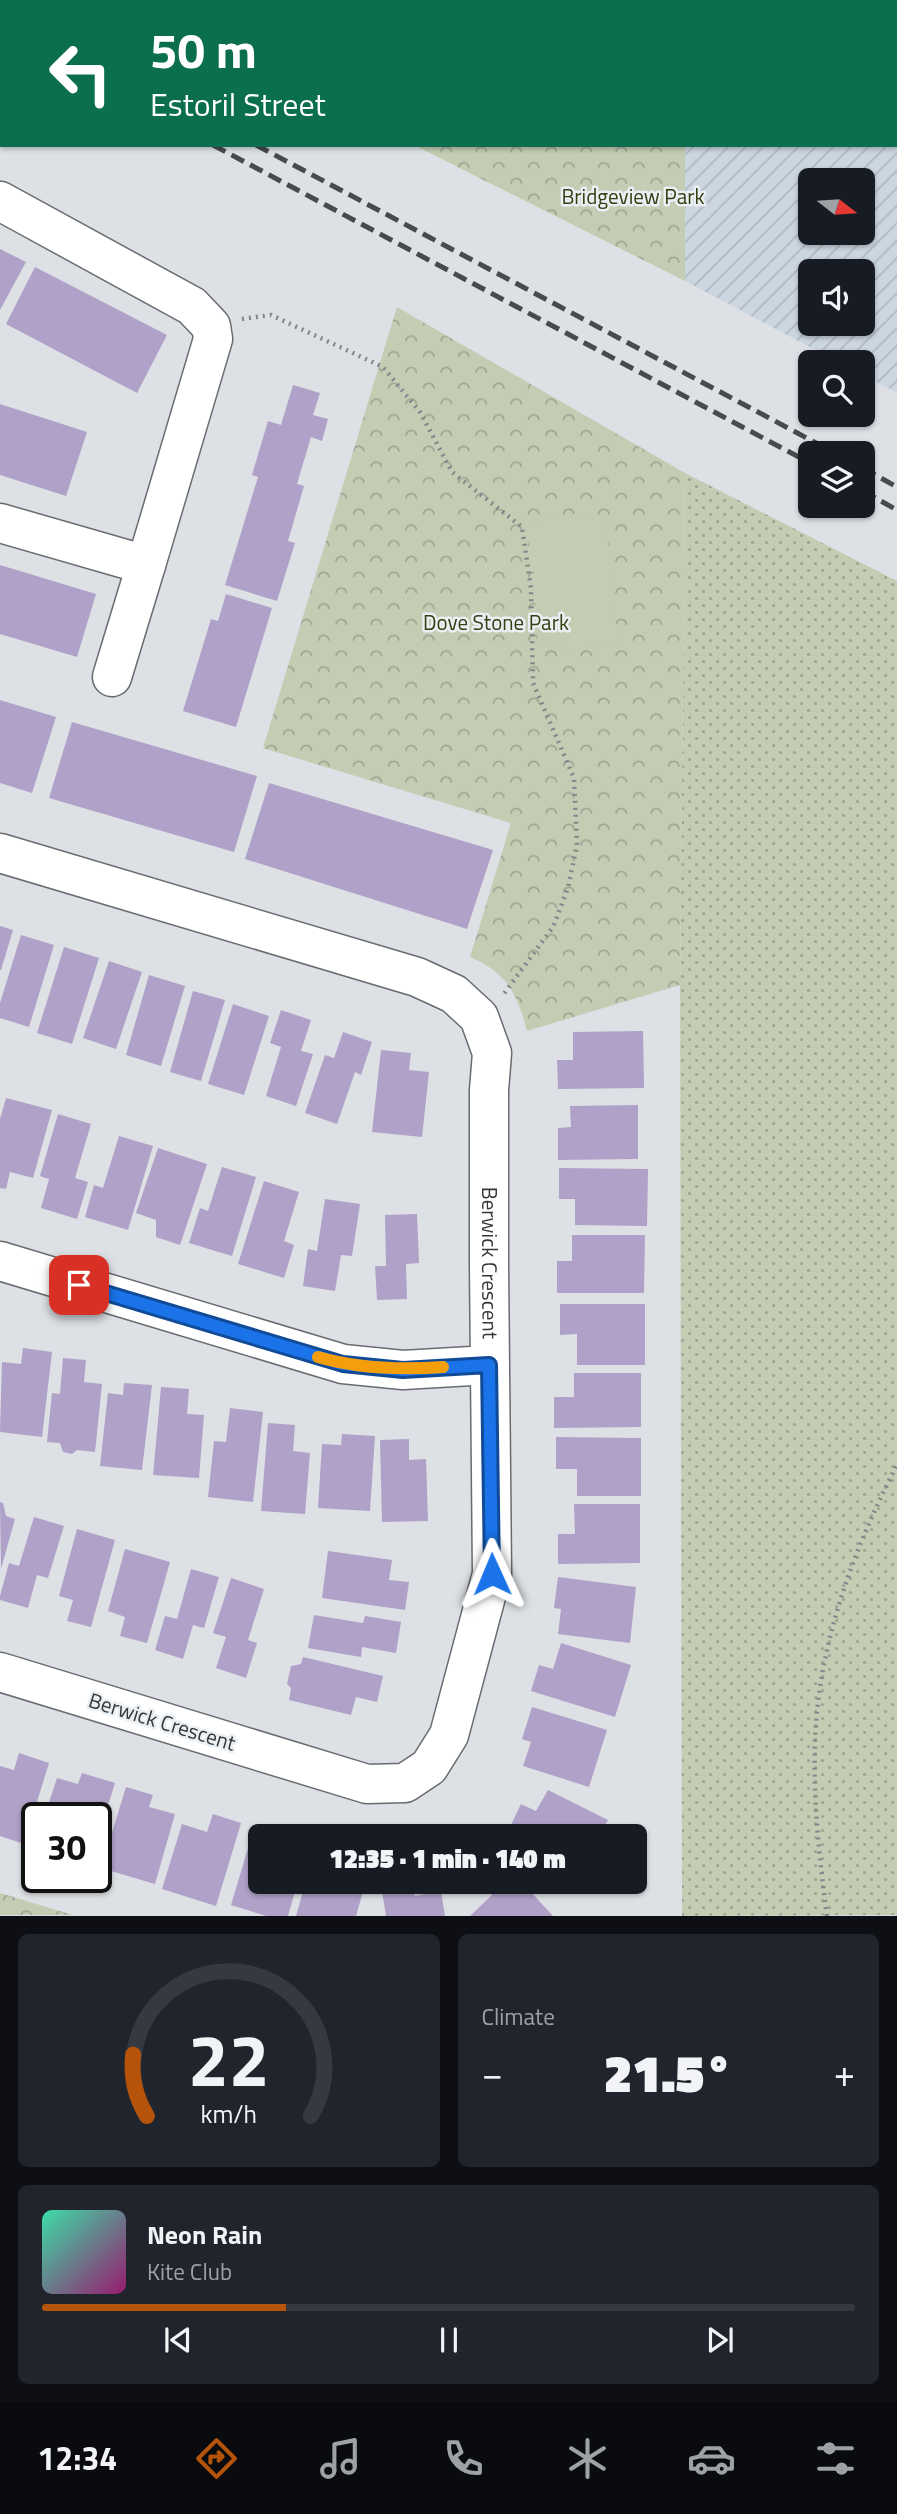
<!DOCTYPE html>
<meta charset="utf-8">
<style>
:root{--surface:#171b24;--page:#20242c;--text:#f1f3f6;--muted:#9ea1a6;--line:#363941;--accent:#b45309}
body{margin:0;font-family:"Titillium Web",sans-serif;background:var(--page);color:var(--text);height:100vh;display:flex;flex-direction:column;font-size:26px;white-space:nowrap}
*{box-sizing:border-box;margin:0}
p{font-size:23px;color:var(--muted)}
.icon{flex:none;width:38px;height:38px;fill:none;stroke:currentColor;stroke-width:2;stroke-linecap:round;stroke-linejoin:round}
.map{position:relative;height:1916px;overflow:hidden}
.panel{display:flex;flex-direction:column;gap:18px;padding:18px;background:#0d0f14;flex:1}
.panel>*{flex:none}
.hud{position:absolute;left:0px;top:0px;width:898px;height:147px;box-shadow:0 2px 5px #0004;background:#0b6e4f;color:#fff;overflow:hidden}
.needle{width:46px;rotate:107deg}
.tools{position:absolute;left:798px;top:168px;display:grid;gap:14px}
.tools a{display:grid;place-items:center;width:77px;height:77px;border-radius:10px;background:var(--surface);box-shadow:0 2px 5px #0004;font-size:35px}
.speed{position:absolute;left:21px;top:1802px;display:flex;gap:14px;font-size:35px;font-weight:700;text-align:center}
.speed>*{display:grid;place-content:center;width:91px;height:91px;border-radius:50%;background:var(--surface);box-shadow:0 2px 5px #0004;line-height:1}
.speed .limit{border:4px solid #111;border-radius:10px;background:#fff;color:#111}
.pin{position:absolute;display:grid;place-items:center;width:60px;height:60px;color:#fff;margin:-30px;border-radius:14px;box-shadow:0 4px 10px #0006}
.me{position:absolute;width:77px;margin:-38px;rotate:359deg;stroke-linejoin:round;filter:drop-shadow(0 0 5px #0008)}
.turn{display:flex;align-items:center;gap:24px;height:147px;padding:0 35px;font-size:32px}
.turn .icon{width:91px;height:91px;stroke-width:2.5}
.turn b{display:block;font-size:49px;line-height:60px}
.big{font-size:52px;font-weight:800;line-height:1.1}
.panel .widget{flex:1;display:flex;flex-direction:column;justify-content:center;gap:10px;min-width:0;padding:0 24px;border-radius:10px;background:var(--page)}
.panel .dial{align-items:center;gap:0}
.dial svg{height:182px;overflow:visible;fill:none;stroke:var(--line);stroke-width:7;stroke-linecap:round;text-anchor:middle}
.dial text{fill:var(--text);stroke:none}
.song{display:flex;align-items:center;gap:21px}
.cover{width:84px;height:84px;border-radius:10px;background:linear-gradient(135deg,hsl(160 70% 55%),hsl(320 70% 35%))}
.played{height:7px;border-radius:4px;background:linear-gradient(90deg,var(--accent) 30%,var(--line) 30%)}
.keys{display:flex;justify-content:space-around;direction:ltr}
.heat{display:flex;justify-content:space-between;align-items:center;font-size:38px;direction:ltr}
.panel .tiles{flex:1;display:grid;gap:18px;grid-template-columns:1fr 1fr}
.widget:last-child{grid-column:span 2}
.trip{position:absolute;left:248px;top:1824px;width:399px;height:70px;border-radius:10px;background:var(--surface);box-shadow:0 2px 5px #0004;font-weight:800;line-height:70px;text-align:center}
.menu{display:flex;height:112px;justify-content:space-around;align-items:center;background:#090b0e;color:var(--muted)}
.menu .icon{width:49px;height:49px}
.menu .current{color:var(--accent)}
.menu b{font-size:32px;color:var(--text)}
.map>svg:first-child{display:block}
.industrial{fill:url(#industrial-furrows);fill-rule:evenodd}
.grass{fill:url(#grass-dots)}
.forest{fill:url(#forest-crowns)}
.pitch{fill:#c4ccb3}
.building{fill:#afa1c7}
.lines{fill:none;stroke-linecap:round;stroke-linejoin:round}
.minor-casing{stroke:#686b6f;stroke-width:41}
.path{stroke:#848789;stroke-width:4.5;stroke-dasharray:2 5;stroke-linecap:butt}
.minor{stroke:#fff;stroke-width:38}
.rail{stroke:#484a4b;stroke-width:5;stroke-dasharray:14 7;stroke-linecap:butt}
.route-casing{stroke:#114b97;stroke-width:18}
.route{stroke:#1a73e8;stroke-width:12}
.slow{stroke:#f59e0b;stroke-width:12}
.labels{text-anchor:middle;stroke-width:5;stroke-linejoin:round;paint-order:stroke}
.park-label{font-size:21px;fill:#343e10;stroke:#eaeff3}
.street-label{font-size:21px;fill:#353738;stroke:#eaeff3}
</style>
<div class="map">
<svg width="897" height="1916" viewBox="0 0 897 1916">
<defs>
<pattern id="industrial-furrows" width="10" height="10" patternUnits="userSpaceOnUse" patternTransform="scale(1.75)"><rect width="10" height="10" fill="#ccd6e0"/><path d="M-1 1l2-2M0 10L10 0M9 11l2-2" fill="none" stroke="#b0b8c1"/></pattern>
<pattern id="grass-dots" width="8" height="8" patternUnits="userSpaceOnUse" patternTransform="scale(1.75)"><rect width="8" height="8" fill="#c4ccb3"/><path d="M2 2h.1M6 6h.1" fill="none" stroke="#a0a693" stroke-width="1.8" stroke-linecap="round"/></pattern>
<pattern id="forest-crowns" width="20" height="18" patternUnits="userSpaceOnUse" patternTransform="scale(1.75)"><rect width="20" height="18" fill="#c4ccb3"/><path d="M2 6a3 3 0 1 1 6 0M12 15a3 3 0 1 1 6 0" fill="none" stroke="#a0a693"/></pattern>
</defs>
<rect width="100%" height="100%" fill="#dde1e5"/>
<path class="industrial" d="M685,0H897V393L863,375V362H838L685,281V145H896V2ZM810,180H863V233H810ZM810,271H863V324H810Z"/>
<polygon class="grass" points="685,473 897,581 897,1915 682,1916 680,985"/>
<g class="forest">
<polygon points="124,0 685,0 685,2 127,2"/>
<polygon points="414,145 685,145 685,281"/>
<path d="M397,307L685,473L680,985L527,1031C517,993 507,973 470,957L511,823L263,748Z"/>
<polygon points="0,1893 73,1915 0,1915"/>
</g>
<path class="pitch" d="M579,513L606,518L618,641C591,651 566,652 538,642L533,563L525,524Z"/>
<g class="building">
<polygon points="0,249 26,262 0,310"/>
<polygon points="35,267 167,335 137,393 6,324"/>
<polygon points="293,385 320,393 313,415 328,419 322,441 311,437 297,484 304,486 288,541 295,543 277,601 225,585 258,477 252,475 268,421 281,425"/>
<polygon points="0,404 87,432 66,496 0,475"/>
<polygon points="0,565 96,594 77,657 0,634"/>
<polygon points="226,594 272,608 236,727 183,711 211,619 218,621"/>
<polygon points="0,700 56,717 32,793 0,783"/>
<polygon points="72,722 257,776 234,852 49,798"/>
<polygon points="269,783 493,850 467,929 245,859"/>
<polygon points="0,926 13,930 1,970 0,970"/>
<polygon points="21,935 54,945 29,1027 0,1018 0,1003"/>
<polygon points="64,947 99,958 72,1044 37,1033"/>
<polygon points="109,961 142,972 116,1049 83,1038"/>
<polygon points="149,975 185,986 161,1066 126,1055"/>
<polygon points="193,991 225,1000 201,1081 170,1072"/>
<polygon points="233,1004 269,1016 244,1095 208,1084"/>
<polygon points="281,1010 311,1020 301,1051 313,1054 296,1106 266,1096 281,1047 270,1043"/>
<polygon points="643,1031 644,1088 558,1089 557,1060 573,1060 573,1032"/>
<polygon points="343,1032 372,1042 361,1075 355,1072 337,1124 305,1113 325,1055 334,1058"/>
<polygon points="381,1050 411,1053 409,1070 429,1072 422,1137 372,1132"/>
<polygon points="6,1098 52,1110 33,1178 10,1172 6,1189 0,1188 0,1119"/>
<polygon points="638,1105 638,1159 558,1160 558,1128 571,1127 570,1106"/>
<polygon points="58,1114 91,1124 75,1178 88,1182 77,1219 41,1208 49,1179 40,1176"/>
<polygon points="119,1136 153,1146 128,1230 85,1217 94,1185 103,1188"/>
<polygon points="158,1148 207,1164 180,1245 156,1237 156,1220 136,1213"/>
<polygon points="222,1167 256,1177 232,1256 189,1243 200,1208 208,1211"/>
<polygon points="559,1168 648,1169 647,1226 575,1225 575,1199 559,1199"/>
<polygon points="264,1181 299,1192 284,1241 294,1245 284,1278 238,1264"/>
<polygon points="325,1199 360,1204 352,1256 341,1255 335,1291 303,1286 308,1249 317,1251"/>
<polygon points="417,1214 419,1263 406,1264 407,1299 377,1300 375,1266 386,1266 385,1215"/>
<polygon points="572,1235 645,1235 644,1293 557,1293 557,1261 572,1261"/>
<polygon points="560,1304 645,1304 645,1365 577,1365 577,1334 560,1335"/>
<polygon points="23,1348 52,1352 42,1437 0,1432 2,1362 21,1364"/>
<polygon points="63,1358 86,1360 84,1382 102,1384 95,1452 77,1450 72,1454 63,1452 60,1443 47,1442 52,1393 60,1394"/>
<polygon points="574,1373 641,1373 641,1427 554,1428 554,1397 574,1397"/>
<polygon points="124,1383 152,1385 142,1470 100,1466 108,1393 123,1395"/>
<polygon points="161,1387 189,1389 187,1414 204,1415 199,1478 153,1475"/>
<polygon points="230,1408 263,1412 253,1502 208,1497 214,1441 226,1442"/>
<polygon points="268,1423 295,1425 293,1451 310,1453 305,1514 261,1511"/>
<polygon points="342,1434 375,1436 370,1511 318,1508 322,1444 341,1445"/>
<polygon points="556,1437 641,1438 641,1496 577,1496 577,1469 556,1469"/>
<polygon points="409,1439 409,1460 426,1459 428,1521 382,1522 380,1440"/>
<polygon points="0,1502 3,1503 6,1516 15,1519 1,1569"/>
<polygon points="574,1504 640,1504 640,1563 558,1564 558,1534 575,1534"/>
<polygon points="34,1517 64,1526 48,1578 37,1575 28,1608 0,1600 0,1596 9,1563 19,1566"/>
<polygon points="77,1529 115,1540 91,1627 67,1621 73,1600 59,1596"/>
<polygon points="125,1549 170,1562 147,1643 120,1636 125,1617 108,1611"/>
<polygon points="328,1551 392,1560 389,1580 409,1582 405,1610 322,1598"/>
<polygon points="191,1569 219,1577 204,1628 193,1625 183,1659 155,1650 165,1616 177,1619"/>
<polygon points="558,1577 636,1587 630,1643 558,1634 561,1609 554,1608"/>
<polygon points="231,1578 264,1589 248,1640 257,1643 246,1678 216,1668 226,1637 213,1633"/>
<polygon points="314,1615 363,1623 365,1616 401,1622 396,1653 362,1647 361,1657 308,1648"/>
<polygon points="561,1643 631,1665 615,1717 531,1691 539,1665 553,1669"/>
<polygon points="303,1657 383,1676 377,1702 356,1697 351,1715 289,1700 291,1688 287,1684 291,1666 301,1664"/>
<polygon points="532,1707 607,1730 589,1787 523,1766 531,1742 522,1739"/>
<polygon points="19,1753 49,1763 24,1844 0,1836 0,1766 14,1770"/>
<polygon points="82,1773 115,1783 97,1841 96,1818 44,1818 57,1778 78,1784"/>
<polygon points="126,1787 153,1795 149,1807 175,1814 155,1884 101,1868"/>
<polygon points="548,1790 608,1820 599,1836 517,1836 508,1831 521,1804 536,1811"/>
<polygon points="213,1814 241,1823 216,1906 162,1889 182,1824 207,1832"/>
<polygon points="254,1828 277,1835 261,1836 261,1881 298,1881 288,1916 266,1916 231,1905"/>
<polygon points="306,1881 366,1881 356,1916 296,1916"/>
<polygon points="399,1881 412,1881 415,1896 441,1891 445,1916 386,1916 381,1885"/>
<polygon points="479,1881 521,1881 553,1916 470,1916 492,1895"/>
</g>
<g class="lines">
<g class="minor-casing">
<g id="minor">
<polyline points="0,201 192,306 211,326 213,339 146,565 0,523"/>
<polyline points="112,677 146,565"/>
<path id="s1" d="M0,853L417,977L454,994L479,1017L492,1053L489,1090V1265L492,1574L449,1735L429,1767L405,1783L367,1784L0,1672"/>
<polyline points="0,1261 343,1364 403,1370 489,1365"/>
</g>
</g>
<g class="path">
<polyline points="242,319 271,315 383,367 420,412 452,472 522,527 531,588 533,683 574,778 577,845 568,888 553,927 503,995"/>
<path d="M827,1916C819,1857 813,1799 815,1740C819,1643 853,1550 897,1465"/>
</g>
<use href="#minor" class="minor"/>
<g class="rail">
<polyline points="0,8 2,9"/>
<polyline points="0,31 2,32"/>
<polyline points="213,145 810,463"/>
<polyline points="256,145 835,453"/>
<polyline points="863,468 897,487"/>
<polyline points="863,491 897,510"/>
</g>
</g>
<g class="lines">
<g class="route-casing">
<polyline id="route" points="79,1285 343,1364 403,1370 489,1365 492,1574"/>
</g>
<use href="#route" class="route"/>
<path class="slow" d="M318,1357C359,1369 400,1370 443,1367"/>
</g>
<g class="labels">
<g class="park-label">
<text x="633" y="204">Bridgeview Park</text>
<text x="496" y="630">Dove Stone Park</text>
</g>
<g class="street-label">
<text dy="7" stroke="none"><textPath href="#s1" startOffset="758">Berwick Crescent</textPath></text>
<text transform="translate(162 1722) rotate(17)" y="7">Berwick Crescent</text>
</g>
</g>
</svg>
<div class="tools">
<a><svg class="needle" viewBox="-14 -14 28 28"><path d="M0-13l5 13h-10z" fill="#e53935"/><path d="M0 13l5-13h-10z" fill="#9ea1a6"/></svg></a>
<a><svg class="icon" aria-label="sound" viewBox="0 0 24 24"><path d="M4 9h4l5-4v14l-5-4H4zM17 9q2 3 0 6"/></svg></a>
<a><svg class="icon" aria-label="search" viewBox="0 0 24 24"><circle cx="10" cy="10" r="6"/><path d="M15 15l6 6"/></svg></a>
<a><svg class="icon" aria-label="layers" viewBox="0 0 24 24"><path d="M12 4l9 5-9 5-9-5zM3 14l9 5 9-5"/></svg></a>
</div>
<div class="speed"><div class="limit">30</div></div>
<div class="pin" style="left:79px;top:1285px;background:#d93025"><svg class="icon" aria-label="arrive" viewBox="0 0 24 24"><path d="M6 21V4h12l-3 4 3 4H6"/></svg></div>
<svg class="me" style="left:492px;top:1574px" viewBox="-20 -20 40 40"><path d="M0-17L14 15 0 8-14 15z" fill="#1a73e8" stroke="#fff" stroke-width="4"/></svg>
<div class="trip">12:35 · 1 min · 140 m</div>
<div class="hud">
<div class="turn"><svg class="icon" aria-label="left" viewBox="0 0 24 24"><path d="M17 20v-9H6M10 6l-5 5 5 5"/></svg><div><b>50 m</b>Estoril Street</div></div>
</div>
</div>
<section class="panel">
<div class="tiles">
<div class="widget dial"><svg viewBox="0 0 100 80">
<path d="M14 69A42 42 0 1 1 86 69"/>
<path d="M14 69A42 42 0 0 1 8 42" stroke="#b45309"/>
<text x="50" y="56" font-size="32" font-weight="700">22</text>
<text x="50" y="72" font-size="11">km/h</text>
</svg></div>
<div class="widget"><p>Climate</p>
<div class="heat"><a>−</a><b class="big">21.5°</b><a>+</a></div>
</div>
<div class="widget">
<div class="song"><i class="cover"></i><div><b>Neon Rain</b><p>Kite Club</p></div></div>
<div class="played"></div>
<div class="keys"><svg class="icon" aria-label="previous" viewBox="0 0 24 24"><path d="M18 5L8 12l10 7zM5 5v14"/></svg><svg class="icon" aria-label="pause" viewBox="0 0 24 24"><path d="M8 5v14M16 5v14"/></svg><svg class="icon" aria-label="next" viewBox="0 0 24 24"><path d="M6 5l10 7-10 7zM19 5v14"/></svg></div>
</div>
</div>
</section>
<nav class="menu">
<b>12:34</b>
<svg class="icon current" aria-label="directions" viewBox="0 0 24 24"><path d="M12 3l9 9-9 9-9-9zM9 14v-3h6M13 9l2 2-2 2"/></svg>
<svg class="icon" aria-label="music" viewBox="0 0 24 24"><path d="M9 18V5l10-2v13"/><circle cx="6" cy="18" r="3"/><circle cx="16" cy="16" r="3"/></svg>
<svg class="icon" aria-label="phone" viewBox="0 0 24 24"><path d="M5 4h4l2 5-3 2q2 4 5 5l2-3 5 2v4C11 20 4 13 5 4z"/></svg>
<svg class="icon" aria-label="climate" viewBox="0 0 24 24"><path d="M12 3v18M4 7l16 10M4 17L20 7"/></svg>
<svg class="icon" aria-label="car" viewBox="0 0 24 24"><path d="M5 17H2v-5l4-1 3-4h7l3 4 3 1v5h-3M9 17h6M6 11h13"/><circle cx="7" cy="17" r="2"/><circle cx="17" cy="17" r="2"/></svg>
<svg class="icon" aria-label="filters" viewBox="0 0 24 24"><path d="M4 7h16M4 17h16"/><circle cx="9" cy="7" r="2"/><circle cx="15" cy="17" r="2"/></svg>
</nav>
